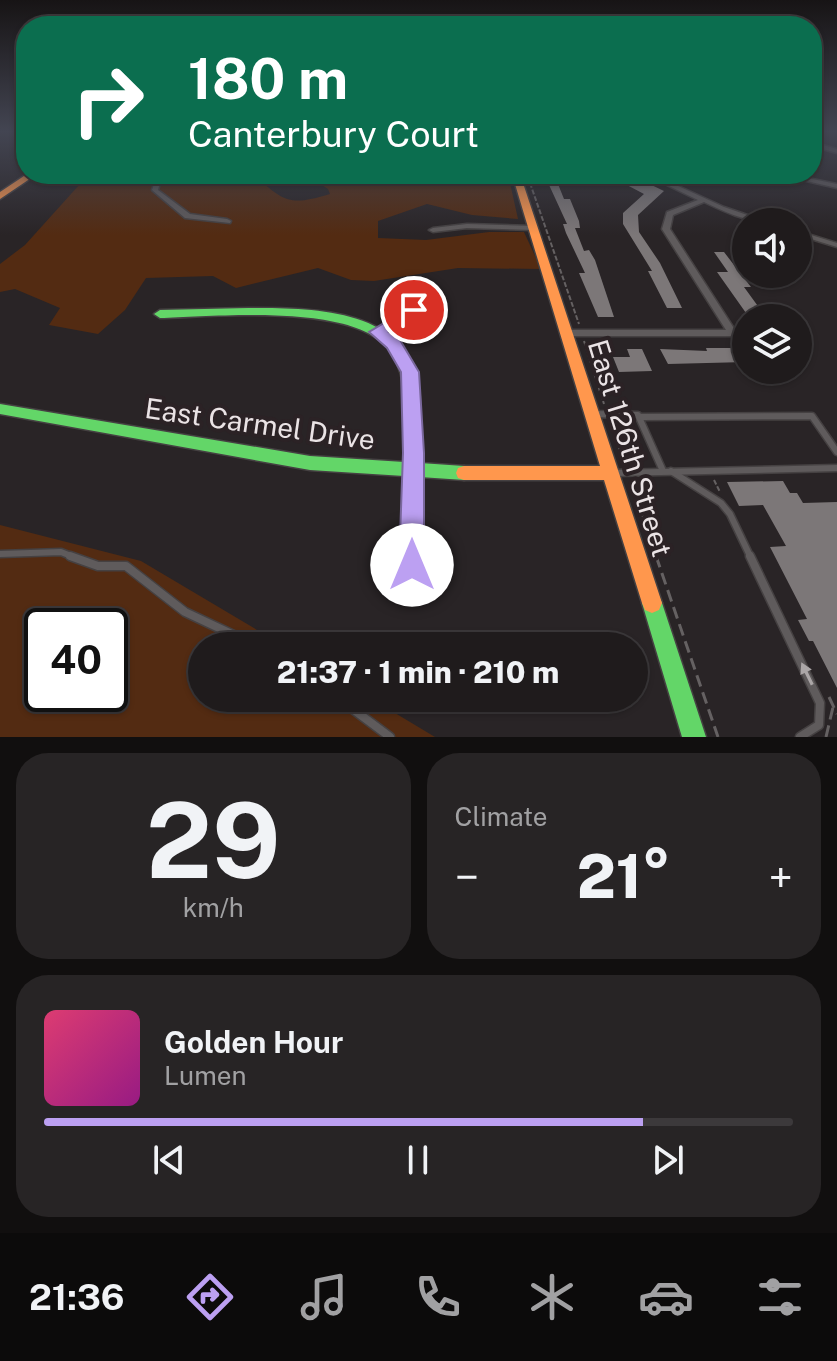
<!DOCTYPE html>
<meta charset="utf-8">
<style>
:root{--surface:#1f1b1c;--page:#272425;--text:#f1f3f6;--muted:#a1a1a3;--line:#3c393b;--accent:#bca0f2}
body{margin:0;font-family:"Public Sans",sans-serif;background:var(--page);color:var(--text);height:100vh;display:flex;flex-direction:column;font-size:30px;white-space:nowrap}
*{box-sizing:border-box;margin:0}
p{font-size:26px;color:var(--muted)}
.icon{flex:none;width:44px;height:44px;fill:none;stroke:currentColor;stroke-width:2;stroke-linecap:round;stroke-linejoin:round}
.map{position:relative;height:737px;overflow:hidden}
.drawer{display:flex;flex-direction:column;gap:16px;padding:16px;background:#110f0f;flex:1}
.drawer>*{flex:none}
.guide{position:absolute;left:16px;top:16px;width:806px;height:168px;border-radius:32px;box-shadow:0 2px 6px #0004,0 0 0 2px var(--line);background:#0b6e4f;color:#fff;overflow:hidden}
.controls{position:absolute;left:732px;top:208px;display:grid;gap:16px}
.controls a{display:grid;place-items:center;width:80px;height:80px;border-radius:50%;background:var(--surface);box-shadow:0 2px 6px #0004,0 0 0 2px var(--line);font-size:40px}
.speed{position:absolute;left:24px;top:608px;display:flex;gap:16px;font-size:40px;font-weight:700;text-align:center}
.speed>*{display:grid;place-content:center;width:104px;height:104px;border-radius:50%;background:var(--surface);box-shadow:0 2px 6px #0004,0 0 0 2px var(--line);line-height:1}
.speed .limit{border:4px solid #111;border-radius:12px;background:#fff;color:#111}
.pin{position:absolute;display:grid;place-items:center;width:68px;height:68px;color:#fff;margin:-34px;border:4px solid #fff;border-radius:50%;box-shadow:0 2px 8px #0007}
.me{position:absolute;width:88px;margin:-44px;rotate:0deg;stroke-linejoin:round;filter:drop-shadow(0 0 6px #0008)}
.turn{display:flex;align-items:center;gap:28px;height:168px;padding:0 40px;font-size:36px}
.turn .icon{width:104px;height:104px;stroke-width:2.5}
.turn b{display:block;font-size:56px;line-height:68px}
.big{font-size:60px;font-weight:800;line-height:1.1}
.drawer .widget{flex:1;display:flex;flex-direction:column;justify-content:center;gap:12px;min-width:0;padding:0 28px;border-radius:32px;background:var(--page)}
.drawer .dial{align-items:center;gap:0}
.dial b{font-size:104px;line-height:1}
.song{display:flex;align-items:center;gap:24px}
.cover{width:96px;height:96px;border-radius:12px;background:linear-gradient(135deg,hsl(340 70% 55%),hsl(310 70% 35%))}
.played{height:8px;border-radius:4px;background:linear-gradient(90deg,var(--accent) 80%,var(--line) 80%)}
.keys{display:flex;justify-content:space-around;direction:ltr}
.heat{display:flex;justify-content:space-between;align-items:center;font-size:44px;direction:ltr}
.drawer .tiles{flex:1;display:grid;gap:16px;grid-template-columns:1fr 1fr}
.widget:last-child{grid-column:span 2}
.trip{position:absolute;left:188px;top:632px;width:460px;height:80px;border-radius:40px;background:var(--surface);box-shadow:0 2px 6px #0004,0 0 0 2px var(--line);font-weight:800;line-height:80px;text-align:center}
.dock{display:flex;height:128px;justify-content:space-around;align-items:center;background:#0c0b0b;color:var(--muted)}
.dock .icon{width:56px;height:56px}
.dock .selected{color:var(--accent)}
.dock b{font-size:36px;color:var(--text)}
.map>svg:first-child{display:block}
.green{fill:#532b12;fill-rule:evenodd}
.building{fill:#7c7778}
.lines{fill:none;stroke-linecap:round;stroke-linejoin:round}
.lane-far1-casing{stroke:#454142;stroke-width:9}
.lane-casing{stroke:#454142;stroke-width:11}
.street-casing{stroke:#454142;stroke-width:3}
.fast-casing{stroke:#454142;stroke-width:3}
.slow-casing{stroke:#454142;stroke-width:3}
.path-far1{stroke:#656162;stroke-width:2;stroke-dasharray:5 2;stroke-linecap:butt}
.path{stroke:#656162;stroke-width:3;stroke-dasharray:12 6;stroke-linecap:butt}
.lane-far1{stroke:#5f5b5c;stroke-width:6}
.lane{stroke:#5f5b5c;stroke-width:8}
.street{fill:#5f5b5c;fill-rule:evenodd}
.fast{fill:#63d668;fill-rule:evenodd}
.slow{fill:#ff974d;fill-rule:evenodd}
.oneway{fill:#aba6a7}
.route{fill:#bca0f2;stroke:#7a689d;stroke-width:2}
.labels{text-anchor:middle;stroke-width:8;stroke-linejoin:round;paint-order:stroke}
.street-label{font-size:28px;fill:#eae3e5;stroke:#2b2225}
</style>
<div class="map">
<svg width="837" height="737" viewBox="0 0 837 737">
<rect width="100%" height="100%" fill="#292426"/>
<g class="green">
<path d="M89,174H258L257,177C285,204 293,205 330,194L328,189L311,178C335,177 355,192 376,174H508L518,219L472,215L427,204L378,221V238L426,240L489,232H524L541,269L458,268L374,281L351,280L318,268L236,288L213,276L146,278L125,310L98,334L49,325L60,308L15,289L0,292V264L25,245Z"/>
<path d="M0,525L141,561L284,646H202V698H370L435,737H0ZM42,626H110V694H42Z"/>
</g>
<g class="building">
<polygon points="544,174 554,174 564,199 570,199 579,221 580,228 575,228 584,251 589,250 595,260 614,317 598,317 579,273 585,273 566,233 563,224 567,224"/>
<polygon points="639,179 664,191 638,215 639,232 660,263 682,308 667,308 648,271 652,271 623,224 623,213 644,194 625,184"/>
<polygon points="714,252 724,252 751,287 744,287 760,309 756,309 759,313 746,313 717,272 728,272"/>
<polygon points="706,348 739,348 746,362 668,364 660,349 707,351"/>
<polygon points="627,349 642,349 652,371 619,372 613,357 630,357"/>
<polygon points="783,481 790,493 797,493 803,503 837,502 837,688 813,641 809,641 798,620 807,619 770,547 786,546 763,505 739,506 727,482"/>
</g>
<g class="lines">
<g class="lane-far1-casing">
<g id="lane-far1">
<polyline points="593,414 638,415 663,471"/>
<polyline points="641,417 812,416 837,452"/>
<polyline points="671,471 721,503 730,514 751,558"/>
<polyline points="614,473 837,468"/>
<polyline points="0,554 61,552 76,558"/>
</g>
</g>
<g class="lane-casing">
<g id="lane">
<polyline points="70,556 98,566 126,566 185,612 257,646"/>
<polyline points="750,556 820,703 819,725 800,737"/>
<polyline points="338,698 390,737"/>
</g>
</g>
<g class="street-casing">
<g id="street">
<polygon points="812,142 837,149 837,153 812,146"/>
<polygon points="166,174 173,174 160,183 158,190 190,214 227,219 231,221 230,223 185,218 152,190 155,181"/>
<path d="M644,174H652L724,207L768,222C746,222 723,211 704,202L673,215L670,229L735,330H746V336H566L561,333L566,330H726L662,229L667,212L698,200Z"/>
<polygon points="776,174 788,174 837,184 837,188"/>
<polygon points="467,224 533,226 537,228 533,230 467,228 433,232 429,230 433,228"/>
<polygon points="798,231 837,243 837,247 798,235"/>
<polygon points="414,307 417,308 418,310 417,312 380,334 377,335 372,332"/>
</g>
</g>
<g class="fast-casing">
<g id="fast">
<path d="M248,308C310,308 410,307 419,389C422,414 420,439 420,463L464,466L470,468L472,473L470,478L464,480L420,477L422,565L419,571L412,574L405,571L402,565L404,476L310,470L0,414V404L310,456L404,462C404,427 411,387 393,355C363,301 214,317 160,318L154,314L160,310Z"/>
<polygon points="652,593 659,596 662,603 706,737 682,737 642,603 645,596"/>
</g>
</g>
<g class="slow-casing">
<g id="slow">
<polygon points="27,174 37,174 0,199 0,192"/>
<polygon points="512,174 520,174 662,603 659,610 652,613 645,610 642,603 604,480 464,480 458,478 456,473 458,468 464,466 600,466"/>
</g>
</g>
<g class="path-far1">
<polyline points="530,183 579,324"/>
<polyline points="584,341 604,404"/>
<polyline points="610,421 625,465"/>
<polyline points="714,480 720,492"/>
<polyline points="631,482 657,558"/>
</g>
<g class="path">
<polyline points="656,556 718,737"/>
<polyline points="829,697 837,714"/>
<polyline points="826,737 833,707"/>
</g>
<use href="#lane-far1" class="lane-far1"/>
<use href="#lane" class="lane"/>
<use href="#street" class="street"/>
<use href="#fast" class="fast"/>
<use href="#slow" class="slow"/>
</g>
<defs><path id="oneway-solid" d="M-6-.8H1V-3.2L6.5 0L1 3.2V.8H-6Z" transform="scale(2)"/></defs>
<use class="oneway" href="#oneway-solid" transform="translate(807 674) rotate(-116)"/>
<linearGradient id="sky" x2="0" y2="1"><stop stop-color="#171415"/><stop offset="0.56" stop-color="#434552"/><stop offset="1" stop-color="#434552" stop-opacity="0"/></linearGradient>
<rect width="837" height="235" fill="url(#sky)"/>
<polygon class="route" points="414,305 420,306 420,313 389,332 400,340 419,372 424,453 424,565 421,573 412,576 403,573 399,565 403,453 401,372 387,348 369,332"/>
<g class="labels">
<g class="street-label">
<text transform="translate(260 424) rotate(8)" y="10">East Carmel Drive</text>
<text transform="translate(630 448) rotate(73)" y="10">East 126th Street</text>
</g>
</g>
</svg>
<div class="controls">
<a><svg class="icon" aria-label="sound" viewBox="0 0 24 24"><path d="M4 9h4l5-4v14l-5-4H4zM17 9q2 3 0 6"/></svg></a>
<a><svg class="icon" aria-label="layers" viewBox="0 0 24 24"><path d="M12 4l9 5-9 5-9-5zM3 14l9 5 9-5"/></svg></a>
</div>
<div class="speed"><div class="limit">40</div></div>
<div class="pin" style="left:414px;top:310px;background:#d93025"><svg class="icon" aria-label="arrive" viewBox="0 0 24 24"><path d="M6 21V4h12l-3 4 3 4H6"/></svg></div>
<svg class="me" style="left:412px;top:565px" viewBox="-20 -20 40 40"><circle r="19" fill="#fff"/><path d="M0-13L10 11 0 6-10 11z" fill="#bca0f2"/></svg>
<div class="trip">21:37 · 1 min · 210 m</div>
<div class="guide">
<div class="turn"><svg class="icon" aria-label="right" viewBox="0 0 24 24"><path d="M7 20v-9h11M14 6l5 5-5 5"/></svg><div><b>180 m</b>Canterbury Court</div></div>
</div>
</div>
<section class="drawer">
<div class="tiles">
<div class="widget dial"><b>29</b><p>km/h</p></div>
<div class="widget"><p>Climate</p>
<div class="heat"><a>−</a><b class="big">21°</b><a>+</a></div>
</div>
<div class="widget">
<div class="song"><i class="cover"></i><div><b>Golden Hour</b><p>Lumen</p></div></div>
<div class="played"></div>
<div class="keys"><svg class="icon" aria-label="previous" viewBox="0 0 24 24"><path d="M18 5L8 12l10 7zM5 5v14"/></svg><svg class="icon" aria-label="pause" viewBox="0 0 24 24"><path d="M8 5v14M16 5v14"/></svg><svg class="icon" aria-label="next" viewBox="0 0 24 24"><path d="M6 5l10 7-10 7zM19 5v14"/></svg></div>
</div>
</div>
</section>
<nav class="dock">
<b>21:36</b>
<svg class="icon selected" aria-label="directions" viewBox="0 0 24 24"><path d="M12 3l9 9-9 9-9-9zM9 14v-3h6M13 9l2 2-2 2"/></svg>
<svg class="icon" aria-label="music" viewBox="0 0 24 24"><path d="M9 18V5l10-2v13"/><circle cx="6" cy="18" r="3"/><circle cx="16" cy="16" r="3"/></svg>
<svg class="icon" aria-label="phone" viewBox="0 0 24 24"><path d="M5 4h4l2 5-3 2q2 4 5 5l2-3 5 2v4C11 20 4 13 5 4z"/></svg>
<svg class="icon" aria-label="climate" viewBox="0 0 24 24"><path d="M12 3v18M4 7l16 10M4 17L20 7"/></svg>
<svg class="icon" aria-label="car" viewBox="0 0 24 24"><path d="M5 17H2v-5l4-1 3-4h7l3 4 3 1v5h-3M9 17h6M6 11h13"/><circle cx="7" cy="17" r="2"/><circle cx="17" cy="17" r="2"/></svg>
<svg class="icon" aria-label="filters" viewBox="0 0 24 24"><path d="M4 7h16M4 17h16"/><circle cx="9" cy="7" r="2"/><circle cx="15" cy="17" r="2"/></svg>
</nav>
